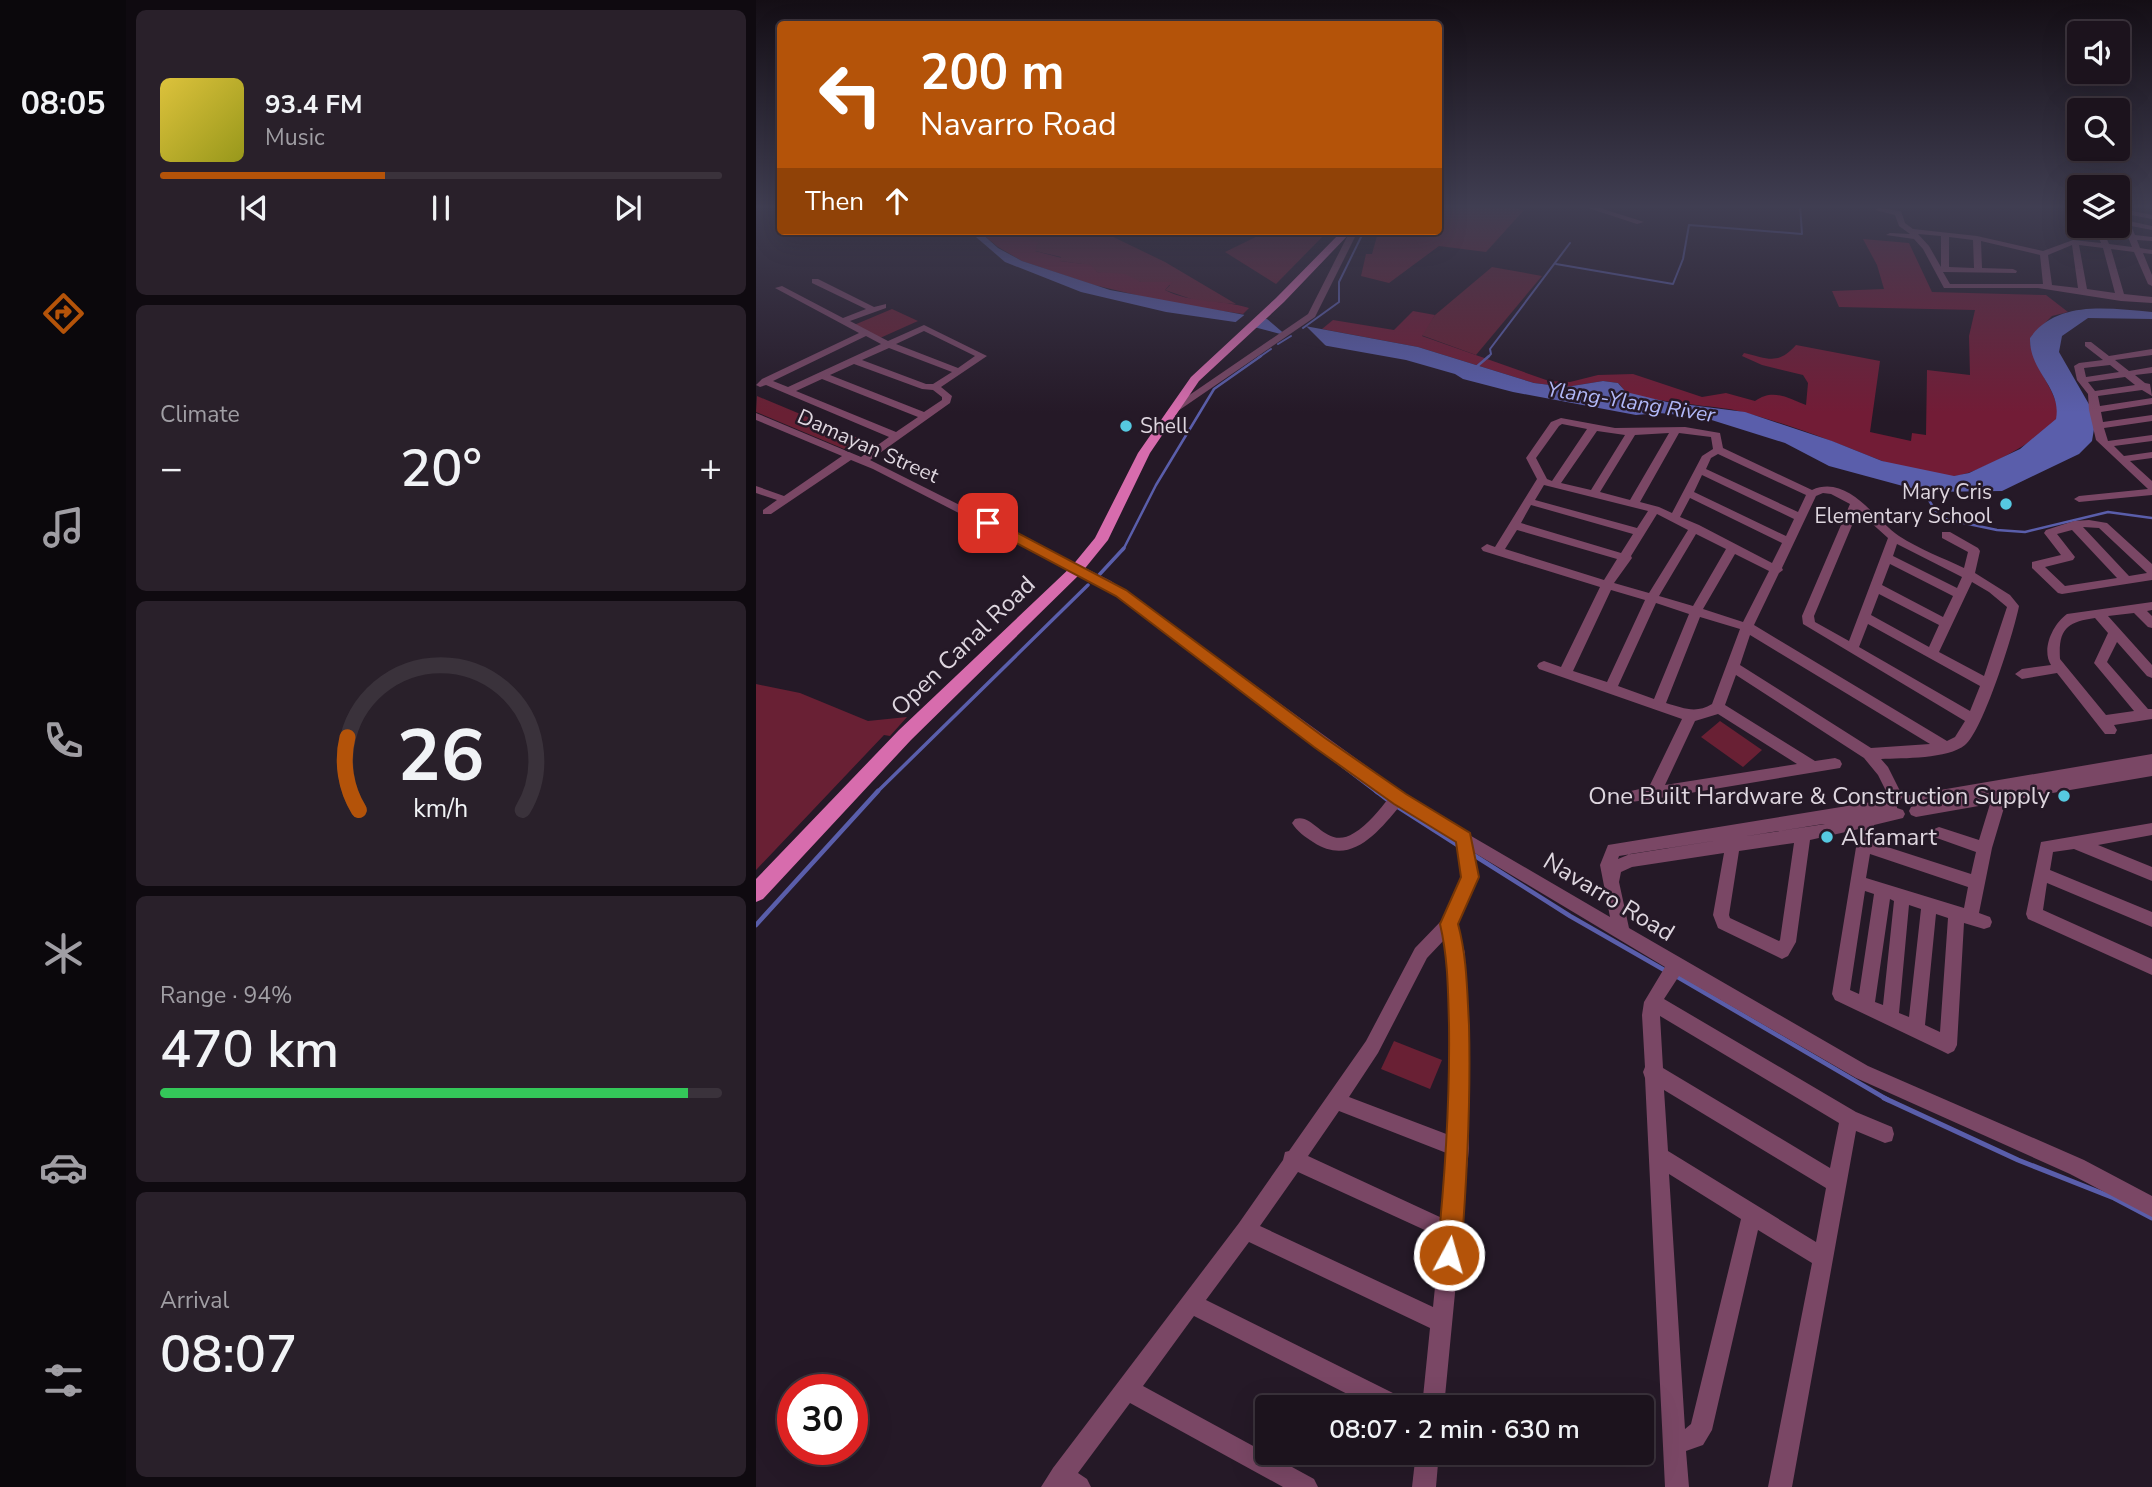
<!DOCTYPE html>
<meta charset="utf-8">
<style>
:root{--surface:#1c131d;--page:#29202a;--text:#f1f3f6;--muted:#a09ea4;--line:#3a323b;--accent:#b45309}
body{margin:0;font-family:"Nunito Sans",sans-serif;background:var(--page);color:var(--text);height:100vh;display:flex;flex-direction:column;font-size:26px;white-space:nowrap}
*{box-sizing:border-box;margin:0}
p{font-size:23px;color:var(--muted)}
.icon{flex:none;width:38px;height:38px;fill:none;stroke:currentColor;stroke-width:2;stroke-linecap:round;stroke-linejoin:round}
.map{position:relative;flex:1;overflow:hidden}
.side{display:flex;flex-direction:column;gap:10px;padding:10px;background:#0f0a10;width:630px}
.side>*{flex:none}
.hud{position:absolute;left:21px;top:21px;width:665px;height:214px;border-radius:7px;box-shadow:0 7px 28px #0002,0 0 0 2px var(--line);background:#b45309;color:#fff;overflow:hidden}
.tools{position:absolute;left:1311px;top:21px;display:grid;gap:14px}
.tools a{display:grid;place-items:center;width:63px;height:63px;border-radius:7px;background:var(--surface);box-shadow:0 7px 28px #0002,0 0 0 2px var(--line);font-size:35px}
.speed{position:absolute;left:21px;top:1374px;display:flex;gap:14px;font-size:35px;font-weight:700;text-align:center}
.speed>*{display:grid;place-content:center;width:91px;height:91px;border-radius:50%;background:var(--surface);box-shadow:0 7px 28px #0002,0 0 0 2px var(--line);line-height:1}
.speed .limit{border:10px solid #d22;background:#fff;color:#111}
.pin{position:absolute;display:grid;place-items:center;width:60px;height:60px;color:#fff;margin:-30px;border-radius:14px;box-shadow:0 4px 10px #0006}
.me{position:absolute;width:77px;margin:-38px;rotate:6deg;stroke-linejoin:round;filter:drop-shadow(0 0 5px #0008)}
.turn{display:flex;align-items:center;gap:24px;height:147px;padding:0 28px;font-size:32px}
.turn .icon{width:91px;height:91px;stroke-width:2.5}
.turn b{display:block;font-size:49px;line-height:60px}
.then{display:flex;align-items:center;height:66px;padding:0 28px;background:#0003;gap:14px;font-size:26px}
.big{font-size:52px;font-weight:600;line-height:1.1}
.side .widget{flex:1;display:flex;flex-direction:column;justify-content:center;gap:10px;min-width:0;padding:0 24px;border-radius:10px;background:var(--page)}
.side .dial{align-items:center;gap:0}
.dial svg{height:182px;overflow:visible;fill:none;stroke:var(--line);stroke-width:7;stroke-linecap:round;text-anchor:middle}
.dial text{fill:var(--text);stroke:none}
.song{display:flex;align-items:center;gap:21px}
.cover{width:84px;height:84px;border-radius:10px;background:linear-gradient(135deg,hsl(50 70% 55%),hsl(60 70% 35%))}
.played{height:7px;border-radius:4px;background:linear-gradient(90deg,var(--accent) 40%,var(--line) 40%)}
.keys{display:flex;justify-content:space-around;direction:ltr}
.heat{display:flex;justify-content:space-between;align-items:center;font-size:38px;direction:ltr}
.charge{height:10px;border-radius:5px;background:linear-gradient(90deg,#34c759 94%,var(--line) 0)}
.trip{position:absolute;left:499px;top:1395px;width:399px;height:70px;border-radius:7px;background:var(--surface);box-shadow:0 7px 28px #0002,0 0 0 2px var(--line);font-weight:600;line-height:70px;text-align:center}
main{display:flex;flex:1;min-height:0}
.tab-bar{display:flex;flex-direction:column;width:126px;justify-content:space-around;align-items:center;background:#0b080c;color:var(--muted)}
.tab-bar .icon{width:49px;height:49px}
.tab-bar .selected{color:var(--accent)}
.tab-bar b{font-size:32px;color:var(--text)}
.map>svg:first-child{display:block}
.green{fill:#692034}
.forest{fill:#721c36}
.water{fill:#5a5eab}
.pier{fill:#251927}
.lines{fill:none;stroke-linecap:round;stroke-linejoin:round}
.stream-far4{stroke:#5a5eab;stroke-width:2}
.stream-far3{stroke:#5a5eab;stroke-width:2.5}
.stream-far2{stroke:#5a5eab;stroke-width:3.5}
.stream-far1{stroke:#5a5eab;stroke-width:4.5}
.stream{stroke:#5a5eab;stroke-width:5}
.minor{fill:#7a4765;fill-rule:evenodd}
.major{fill:#d76cad;fill-rule:evenodd}
.route{fill:#b45309;stroke:#753606;stroke-width:2}
.poi-dot{fill:#56c9e1;stroke:#251927;stroke-width:2.5}
.labels{text-anchor:middle;stroke-width:5;stroke-linejoin:round;paint-order:stroke}
.far-water-label{font-size:21px;font-style:italic;fill:#b1b8f8;stroke:#251927}
.far-poi-label{font-size:21px;fill:#ded6df;stroke:#251927;text-anchor:start}
.far-street-label{font-size:21px;fill:#ded6df;stroke:#251927}
.street-label{font-size:24px;fill:#ded6df;stroke:#251927}
.poi-label{font-size:24px;fill:#ded6df;stroke:#251927;text-anchor:end}
</style>
<main>
<nav class="tab-bar">
<b>08:05</b>
<svg class="icon selected" aria-label="directions" viewBox="0 0 24 24"><path d="M12 3l9 9-9 9-9-9zM9 14v-3h6M13 9l2 2-2 2"/></svg>
<svg class="icon" aria-label="music" viewBox="0 0 24 24"><path d="M9 18V5l10-2v13"/><circle cx="6" cy="18" r="3"/><circle cx="16" cy="16" r="3"/></svg>
<svg class="icon" aria-label="phone" viewBox="0 0 24 24"><path d="M5 4h4l2 5-3 2q2 4 5 5l2-3 5 2v4C11 20 4 13 5 4z"/></svg>
<svg class="icon" aria-label="climate" viewBox="0 0 24 24"><path d="M12 3v18M4 7l16 10M4 17L20 7"/></svg>
<svg class="icon" aria-label="car" viewBox="0 0 24 24"><path d="M5 17H2v-5l4-1 3-4h7l3 4 3 1v5h-3M9 17h6M6 11h13"/><circle cx="7" cy="17" r="2"/><circle cx="17" cy="17" r="2"/></svg>
<svg class="icon" aria-label="filters" viewBox="0 0 24 24"><path d="M4 7h16M4 17h16"/><circle cx="9" cy="7" r="2"/><circle cx="15" cy="17" r="2"/></svg>
</nav>
<section class="side">
<div class="widget">
<div class="song"><i class="cover"></i><div><b>93.4 FM</b><p>Music</p></div></div>
<div class="played"></div>
<div class="keys"><svg class="icon" aria-label="previous" viewBox="0 0 24 24"><path d="M18 5L8 12l10 7zM5 5v14"/></svg><svg class="icon" aria-label="pause" viewBox="0 0 24 24"><path d="M8 5v14M16 5v14"/></svg><svg class="icon" aria-label="next" viewBox="0 0 24 24"><path d="M6 5l10 7-10 7zM19 5v14"/></svg></div>
</div>
<div class="widget"><p>Climate</p>
<div class="heat"><a>−</a><b class="big">20°</b><a>+</a></div>
</div>
<div class="widget dial"><svg viewBox="0 0 100 80">
<path d="M14 69A42 42 0 1 1 86 69"/>
<path d="M14 69A42 42 0 0 1 9 37" stroke="#b45309"/>
<text x="50" y="56" font-size="32" font-weight="700">26</text>
<text x="50" y="72" font-size="11">km/h</text>
</svg></div>
<div class="widget"><p>Range · 94%</p><b class="big">470 km</b><div class="charge"></div></div>
<div class="widget"><p>Arrival</p><b class="big">08:07</b></div>
</section>
<div class="map">
<svg width="1396" height="1487" viewBox="0 0 1396 1487">
<rect width="100%" height="100%" fill="#251927"/>
<g class="green">
<polygon points="683,205 741,205 768,210 730,252 683,246 633,283 605,276 610,254 616,254 621,236 630,231 682,231"/>
<polygon points="273,231 345,231 409,262 480,304 441,301 409,290 414,285 385,282 341,272 326,264 304,261 305,257 279,251 279,247 267,239"/>
<polygon points="512,231 572,231 520,284 469,252"/>
<polygon points="736,267 786,276 720,355 665,335 679,315"/>
<polygon points="136,309 162,321 124,338 98,325"/>
<polygon points="1,396 104,439 88,449 0,412"/>
<polygon points="0,684 44,693 112,721 151,717 134,736 128,735 0,870"/>
<polygon points="964,721 1006,750 987,767 945,737"/>
<polygon points="638,1041 686,1060 674,1089 625,1069"/>
</g>
<g class="forest">
<path d="M223,231L275,232L268,239L282,242L279,251L306,258L304,261L335,265L341,272L369,274L385,282H416L409,290C436,304 465,299 493,308L487,314L418,304L338,285L266,261L242,247Z"/>
<path d="M1107,239L1153,243L1176,292L1290,295L1312,312L1296,316L1274,338C1273,367 1312,401 1299,421C1288,438 1217,476 1198,476C1155,477 1114,455 1075,441C1044,429 1011,418 978,410C959,406 878,400 869,391C866,388 865,385 862,383L847,381L810,387L778,383L662,347L566,329L577,320L638,330L657,311L679,315L666,336L793,381L814,382L842,375L877,374L946,397L970,393L999,401C1017,388 1031,398 1050,405L1052,383L1047,375L1006,365L986,356L988,353C1013,359 1022,365 1040,345L1124,361L1114,432L1155,441L1156,433L1170,435L1171,370L1214,375L1213,336L1219,310L1083,307L1076,291L1128,289L1121,265Z"/>
</g>
<path class="water" d="M213,231H223L242,248L266,261L354,290L662,347L778,383L810,387L847,381L862,383L870,392L911,402L989,412L1076,441L1126,461L1198,476L1213,473L1264,449L1300,419C1306,387 1273,372 1274,338C1302,299 1354,309 1396,312V319L1332,318L1306,336L1303,352L1334,406L1338,429L1336,441L1323,454L1246,491L1169,492L1073,466L1029,443L946,417L903,413L880,415L757,392L707,379L699,374L650,360L566,345L479,322L410,312L325,292L249,262Z"/>
<polygon class="pier" points="492,312 547,323 574,350 538,342 510,318 496,330 476,325"/>
<g class="lines">
<g class="stream-far4">
<polyline points="800,264 917,284 927,259 933,225 1046,234 1044,205"/>
<polyline points="547,328 583,302 583,282 608,231"/>
<polyline points="522,344 535,336"/>
<polyline points="502,358 515,349"/>
<polyline points="731,358 735,354 734,349 814,243"/>
</g>
<g class="stream-far3">
<polyline points="718,369 733,356"/>
<polyline points="1166,489 1184,518 1241,530 1269,532 1352,512 1396,518"/>
<polyline points="367,550 400,485 458,389 505,356"/>
</g>
<g class="stream-far2">
<polyline points="343,575 368,548"/>
<polyline points="460,670 622,793"/>
<polyline points="120,793 332,585"/>
</g>
<g class="stream-far1">
<polyline points="620,791 633,801"/>
<polyline points="639,805 703,846"/>
<polyline points="716,854 814,916 910,971"/>
<polyline points="0,925 122,791"/>
<polyline points="920,976 1132,1100"/>
</g>
<polyline class="stream" points="1128,1098 1262,1160 1358,1198 1396,1218"/>
<g class="minor">
<polygon points="823,205 835,205 888,222 881,224"/>
<path d="M1362,205H1366L1367,209L1396,215V219L1370,214L1373,221L1396,226V230L1375,226L1379,235L1396,237V241L1381,240L1384,248L1396,250V254L1387,253L1396,275V286L1392,284L1378,252L1355,249L1368,294L1396,297V303L1365,301L1282,288H1188L1167,249L1158,239L1130,235L1134,233L1154,234L1143,226L1139,215L1119,210L1123,208L1145,211L1149,223L1157,229L1221,236L1287,251L1317,240L1345,243L1337,226H1345L1353,244L1376,247L1362,212ZM1162,234L1185,236V267L1173,246ZM1193,237L1217,240L1218,268L1193,267ZM1225,241L1284,255L1287,284H1194L1187,272L1260,273L1261,271L1257,269L1226,268ZM1316,245L1322,288L1296,285L1292,255ZM1323,245L1347,248L1359,293L1331,289Z"/>
<polygon points="1385,205 1396,205 1396,209 1385,207"/>
<polygon points="594,231 602,231 559,317 419,413 413,413 413,409 552,314"/>
<path d="M56,279H62L118,307L130,304V308L94,321L132,341L168,325L231,356L185,387L196,396L194,403L114,460L355,581L674,812L854,917L844,865L852,845L1134,799L1122,775L1108,758L980,675L969,705L1059,761L1079,758L1084,760L1086,764L1084,768L898,799L875,802L870,800L868,796L870,792L893,787L926,719L783,669L781,666L783,663L788,661L805,667L844,587L727,551L725,548L731,544L739,547L781,479L770,458L795,422L805,418L859,428L929,427L964,433L967,448L1056,490C1092,474 1118,519 1143,536C1163,549 1187,558 1208,568L1212,552L1186,538V532H1194L1222,548L1224,551L1219,573L1254,595L1263,606C1258,632 1227,731 1209,745C1192,759 1147,758 1125,759L1132,767L1147,797L1141,803V808L1147,810L1149,814L1147,818L1118,825L1116,842L1215,874L1220,852L1178,837L1175,833L1178,829L1183,827L1223,840L1234,804L1160,817L1155,815L1153,811L1155,807L1159,805L1149,804L1147,800L1149,796L1396,754V776L1250,801L1236,848L1223,913L1234,917L1236,922L1234,927L1228,929L1208,923L1201,1045L1198,1051L1192,1054L1186,1051L1079,1000L1076,994L1103,829L1054,840L1040,942L1032,956L1026,959L1020,956L962,928L957,915L968,853L876,867L865,872L863,882L873,928L1112,1066L1328,1160L1396,1196V1217L1314,1174L1100,1078L923,976L908,999L1100,1112L1136,1127L1138,1134L1136,1141L1129,1143L1100,1131L1036,1487H1012L1056,1263L1002,1230L956,1430L947,1445L930,1451L933,1487H909L889,1078L887,1072L889,1067L886,1015L888,1002L909,967L717,852L722,877L701,924L709,953L713,1148L688,1407H666L674,1328L493,1242L450,1300L649,1399L652,1407H617L438,1316L387,1386L558,1479L562,1487H527L374,1403L322,1473L331,1479L335,1487H285L297,1468L483,1223L527,1160L529,1152L533,1151L610,1041L659,948L687,919L706,877L700,842L644,806C621,833 595,867 557,842C549,837 541,831 536,823L539,819C558,812 570,851 598,833C612,825 623,810 633,798L347,587L117,469L95,460L15,514H7V510L21,500L0,493V486L28,496L86,456L0,420V413L105,457L133,437L10,385L4,387L0,385L6,379L103,333L19,288L26,286L87,318L110,309L56,283ZM168,331L219,356L202,368L140,344ZM110,336L125,344L32,387L17,381ZM133,348L196,372L177,384H170L106,360ZM98,364L166,389L177,390L186,397V400L168,412L74,375ZM66,379L162,417L140,432L40,391ZM806,424L831,429L796,481L791,479L780,458L803,426ZM841,431L869,435L835,490L805,483ZM913,433L874,500L844,492L879,435ZM923,433L955,437L957,449L946,456L916,513L903,507L884,502ZM962,454L1050,495L1042,512L950,469L955,458ZM946,475L1038,519L1030,536L938,492ZM788,485L892,511L881,528L779,500ZM1067,493L1075,494L1094,504L1046,616L1047,624L1209,721L1199,737L1191,741L998,625L1023,573L1027,570L1026,568L1060,496ZM934,498L1026,543L1016,563L943,525L924,517ZM775,505L877,534L865,553L765,523ZM1102,511L1132,538L1093,641L1059,622L1058,616ZM901,514L932,530L893,593L858,583L876,558L875,556ZM761,530L861,559L848,580L749,549ZM940,534L970,549L937,606L903,596ZM1141,544L1206,577L1201,588L1137,556ZM979,554L1013,571L987,622L947,609ZM1134,564L1197,596L1187,617L1126,585ZM1216,582L1233,592L1251,607L1228,676L1183,652ZM855,590L889,600L851,682L817,671ZM1123,594L1183,625L1173,647L1115,615ZM900,603L933,614L898,699L862,686ZM944,617L984,629L956,704C940,714 927,708 910,703ZM1112,624L1224,686L1214,711L1103,647ZM994,635L1174,744L1115,748L984,665ZM962,714L1041,764L909,785L939,721ZM1067,824H1069L985,837ZM970,839L874,854L862,859L863,856ZM1038,843L1024,940L1023,941L974,918L973,915L983,851ZM1114,854L1212,887L1208,908L1110,878ZM1109,891L1118,894L1103,994L1094,990ZM1134,899L1138,901L1127,1005L1119,1002ZM1153,905L1165,909L1153,1017L1143,1013ZM1180,914L1192,918L1184,1032L1169,1025ZM689,939L693,953V1135L593,1097L622,1053L671,958ZM904,1016L1083,1123L1074,1168L907,1068ZM908,1090L1070,1188L1060,1242L912,1151ZM583,1111L693,1154L686,1218L552,1156ZM542,1172L684,1237L677,1307L504,1226ZM913,1174L985,1219L935,1424L929,1429Z"/>
<path d="M1329,342H1335L1353,356L1396,349V355L1359,360L1373,371L1396,367V373L1379,375L1389,383L1394,384L1396,396L1386,390L1342,396L1344,406L1396,398V404L1345,412L1347,422L1396,415V421L1348,428L1352,441L1396,435V441L1358,446L1368,456L1396,452V458L1374,461L1396,481V495L1323,502L1318,499L1323,496L1392,489L1340,440L1333,410L1332,394L1321,380L1318,366L1323,363L1347,360L1329,346ZM1354,365L1363,372L1330,377L1328,368ZM1369,377L1379,385L1339,391L1332,382Z"/>
<path d="M1333,520L1351,523L1396,564V580L1306,594L1302,593L1276,568V562L1305,555L1288,533L1290,530L1318,521ZM1327,527L1343,528L1391,573L1373,576ZM1316,530L1361,578L1309,586L1289,567L1317,560L1319,557L1301,534Z"/>
<path d="M1396,602V610L1391,611L1396,616V628L1392,627L1378,613L1352,616L1396,665V678L1391,676L1361,642L1351,662L1392,709H1396V719L1358,725L1361,730L1359,734H1349L1301,673L1266,679L1259,674L1266,669L1295,665C1285,649 1297,624 1311,614ZM1339,618L1352,633L1338,663L1378,711L1350,715L1304,659C1302,628 1312,622 1339,618Z"/>
<polygon points="1396,823 1396,835 1342,845 1396,867 1396,881 1318,849 1297,852 1294,870 1396,912 1396,927 1291,883 1287,910 1396,959 1396,975 1272,919 1270,914 1285,842"/>
<polygon points="660,1452 683,1452 680,1487 656,1487"/>
</g>
<polygon class="major" points="586,231 596,231 528,302 443,381 394,453 352,540 326,572 155,740 7,899 0,902 0,879 143,730 316,566 339,538 382,453 435,377 520,298"/>
</g>
<linearGradient id="sky" x2="0" y2="1"><stop stop-color="#140e15"/><stop offset="0.5" stop-color="#403e52"/><stop offset="1" stop-color="#403e52" stop-opacity="0"/></linearGradient>
<rect width="1396" height="413" fill="url(#sky)"/>
<path class="route" d="M228,520H237L370,590L569,738L650,794L714,833L723,877L702,924C711,957 711,990 713,1025C715,1102 711,1178 705,1255L701,1263L693,1266L685,1263L681,1255C689,1178 694,1102 693,1025C692,990 692,958 684,924L705,877L700,842L638,804L558,747L360,596L228,526Z"/>
<g class="poi-dot">
<circle cx="370" cy="426" r="7"/>
<circle cx="1250" cy="504" r="7"/>
<circle cx="1308" cy="796" r="7"/>
<circle cx="1071" cy="837" r="7"/>
</g>
<g class="labels">
<g class="far-water-label">
<text transform="translate(875 402) rotate(9)" y="7">Ylang-Ylang River</text>
</g>
<g class="far-poi-label">
<text x="384" y="433">Shell</text>
<text x="1236" y="499" text-anchor="end">Mary Cris<tspan x="1236" dy="24">Elementary School</tspan></text>
</g>
<g class="far-street-label">
<text transform="translate(112 446) rotate(24)" y="7">Damayan Street</text>
</g>
<g class="street-label">
<text transform="translate(207 646) rotate(-44)" y="8">Open Canal Road</text>
<text transform="translate(853 897) rotate(31)" y="8">Navarro Road</text>
</g>
<g class="poi-label">
<text x="1294" y="804">One Built Hardware &amp; Construction Supply</text>
<text x="1085" y="845" text-anchor="start">Alfamart</text>
</g>
</g>
</svg>
<div class="tools">
<a><svg class="icon" aria-label="sound" viewBox="0 0 24 24"><path d="M4 9h4l5-4v14l-5-4H4zM17 9q2 3 0 6"/></svg></a>
<a><svg class="icon" aria-label="search" viewBox="0 0 24 24"><circle cx="10" cy="10" r="6"/><path d="M15 15l6 6"/></svg></a>
<a><svg class="icon" aria-label="layers" viewBox="0 0 24 24"><path d="M12 4l9 5-9 5-9-5zM3 14l9 5 9-5"/></svg></a>
</div>
<div class="speed"><div class="limit">30</div></div>
<div class="pin" style="left:232px;top:523px;background:#d93025"><svg class="icon" aria-label="arrive" viewBox="0 0 24 24"><path d="M6 21V4h12l-3 4 3 4H6"/></svg></div>
<svg class="me" style="left:693px;top:1255px" viewBox="-20 -20 40 40"><circle r="17" fill="#b45309" stroke="#fff" stroke-width="3"/><path d="M0-11L8 9 0 5-8 9z" fill="#fff"/></svg>
<div class="trip">08:07 · 2 min · 630 m</div>
<div class="hud">
<div class="turn"><svg class="icon" aria-label="left" viewBox="0 0 24 24"><path d="M17 20v-9H6M10 6l-5 5 5 5"/></svg><div><b>200 m</b>Navarro Road</div></div>
<div class="then">Then<svg class="icon" aria-label="ahead" viewBox="0 0 24 24"><path d="M12 20V5M6 11l6-6 6 6"/></svg></div>
</div>
</div>
</main>
